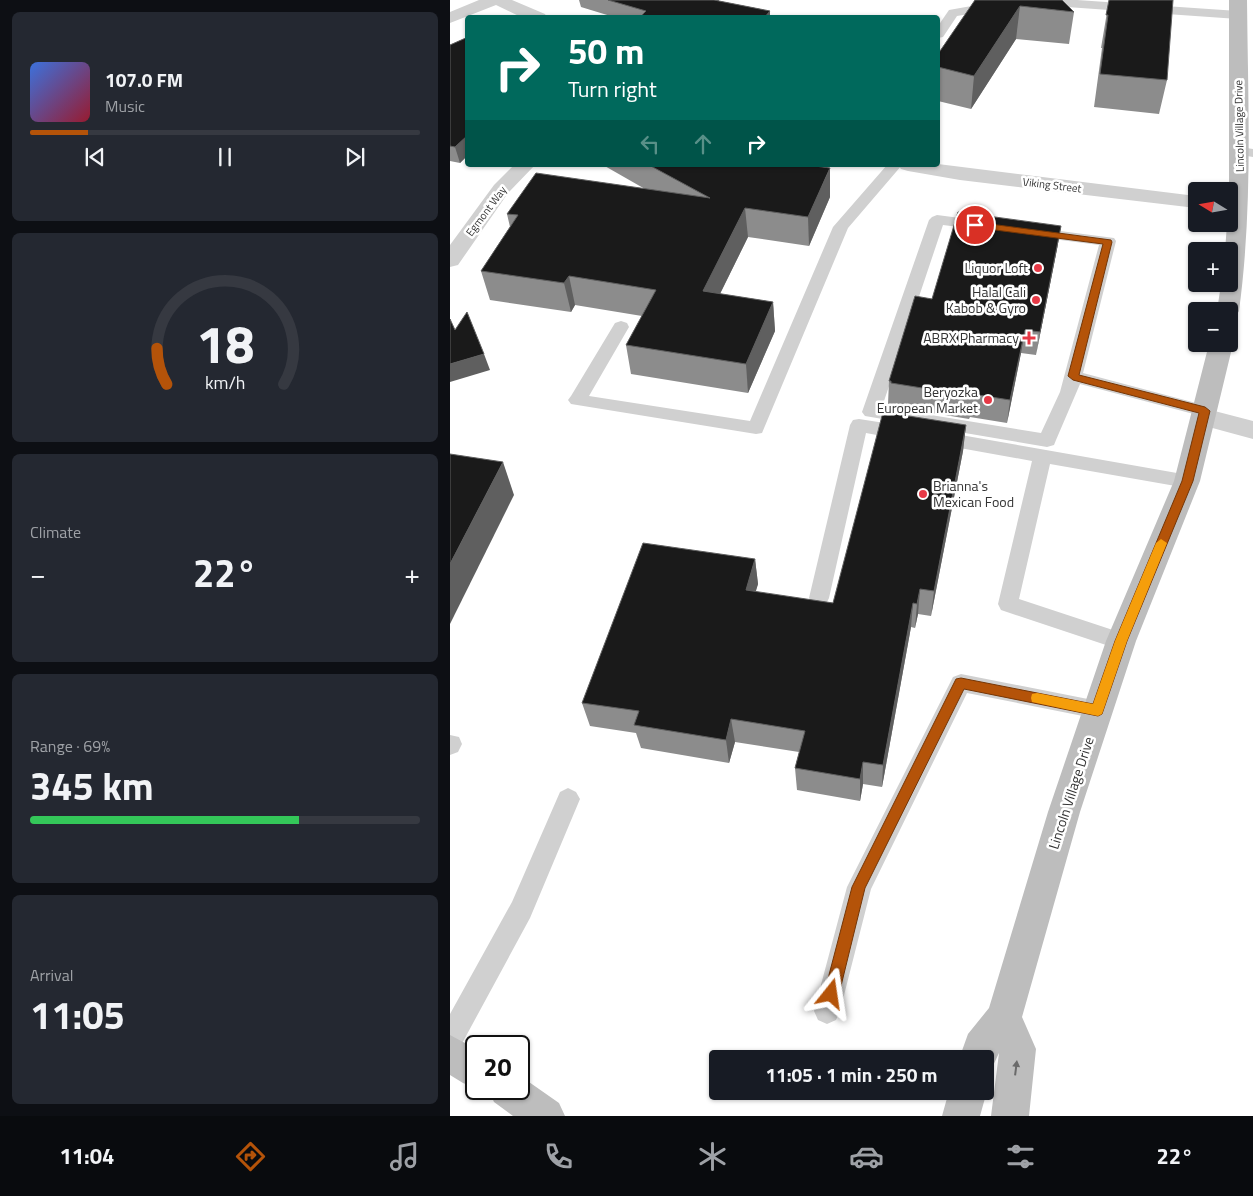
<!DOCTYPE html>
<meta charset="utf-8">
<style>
:root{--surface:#171b24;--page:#242831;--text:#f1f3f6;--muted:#9ea1a6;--line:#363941;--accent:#b45309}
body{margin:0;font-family:"Titillium Web",sans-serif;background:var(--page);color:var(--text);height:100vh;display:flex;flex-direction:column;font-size:19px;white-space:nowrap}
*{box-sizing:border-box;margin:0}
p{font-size:16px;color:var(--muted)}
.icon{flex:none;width:28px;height:28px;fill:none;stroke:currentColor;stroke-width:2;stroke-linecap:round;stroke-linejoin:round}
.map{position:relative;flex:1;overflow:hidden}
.side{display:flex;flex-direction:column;gap:12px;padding:12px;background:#0d0f14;width:450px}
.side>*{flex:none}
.hud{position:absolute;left:15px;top:15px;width:475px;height:152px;border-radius:5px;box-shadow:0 1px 4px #0004;background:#00695c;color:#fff;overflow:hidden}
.needle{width:32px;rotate:281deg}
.buttons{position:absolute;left:738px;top:182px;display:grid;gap:10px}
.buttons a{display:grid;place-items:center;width:50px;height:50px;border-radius:5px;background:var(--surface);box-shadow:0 1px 4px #0004;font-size:25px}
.speed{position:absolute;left:15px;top:1035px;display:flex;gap:10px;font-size:25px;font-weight:700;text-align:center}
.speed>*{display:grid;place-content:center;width:65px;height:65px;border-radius:50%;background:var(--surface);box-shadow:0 1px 4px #0004;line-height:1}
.speed .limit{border:2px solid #111;border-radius:8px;background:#fff;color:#111}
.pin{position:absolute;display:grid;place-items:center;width:42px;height:42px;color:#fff;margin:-21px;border:2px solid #fff;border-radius:50%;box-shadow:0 1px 5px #0007}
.me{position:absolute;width:55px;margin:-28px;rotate:15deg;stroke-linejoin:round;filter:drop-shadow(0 0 4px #0008)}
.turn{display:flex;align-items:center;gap:18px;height:105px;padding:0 20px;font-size:22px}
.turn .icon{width:65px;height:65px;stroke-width:2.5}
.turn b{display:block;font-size:35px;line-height:42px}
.lanes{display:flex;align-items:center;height:48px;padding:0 20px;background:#0003;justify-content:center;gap:25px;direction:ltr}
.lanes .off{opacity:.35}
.big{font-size:38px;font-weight:700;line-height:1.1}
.side .card{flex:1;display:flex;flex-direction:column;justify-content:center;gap:8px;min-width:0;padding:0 18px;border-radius:8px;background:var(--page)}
.side .dial{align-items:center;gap:0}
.dial svg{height:130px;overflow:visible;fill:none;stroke:var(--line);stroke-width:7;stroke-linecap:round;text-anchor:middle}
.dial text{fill:var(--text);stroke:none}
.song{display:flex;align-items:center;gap:15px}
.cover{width:60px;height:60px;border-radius:8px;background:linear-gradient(135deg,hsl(220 70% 55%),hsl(350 70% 35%))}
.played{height:5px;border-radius:2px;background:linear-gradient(90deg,var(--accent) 15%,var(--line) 15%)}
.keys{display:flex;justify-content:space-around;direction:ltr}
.heat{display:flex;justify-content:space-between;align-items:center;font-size:28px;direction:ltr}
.charge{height:8px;border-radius:4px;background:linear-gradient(90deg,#34c759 69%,var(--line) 0)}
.trip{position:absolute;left:259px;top:1050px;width:285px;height:50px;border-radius:5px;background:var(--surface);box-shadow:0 1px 4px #0004;font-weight:700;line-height:50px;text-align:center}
.dock{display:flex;height:80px;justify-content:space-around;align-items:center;background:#090b0e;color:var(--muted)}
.dock .icon{width:35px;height:35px}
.dock .active{color:var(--accent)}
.dock b{font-size:22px;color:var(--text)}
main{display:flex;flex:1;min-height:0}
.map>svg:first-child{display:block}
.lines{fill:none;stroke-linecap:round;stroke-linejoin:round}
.lane{fill:#d0d0d0;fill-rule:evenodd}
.street{fill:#d0d0d0;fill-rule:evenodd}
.secondary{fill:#bdbdbd;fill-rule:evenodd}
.wall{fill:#8c8c8c}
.shaded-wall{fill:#5f5f5f}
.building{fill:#1a1a1a;stroke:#5f5f5f}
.oneway{fill:#6a6a6a}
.route{fill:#b45309;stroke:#753606}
.slow{fill:#f59e0b}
.poi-dot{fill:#e63946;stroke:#fff;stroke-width:2}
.labels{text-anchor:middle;stroke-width:5;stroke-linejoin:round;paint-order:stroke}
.far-street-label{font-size:11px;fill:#333;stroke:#fff}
.poi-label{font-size:14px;fill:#333;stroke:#fff;text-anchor:end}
.street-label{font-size:14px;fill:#333;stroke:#fff}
</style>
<main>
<section class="side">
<div class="card">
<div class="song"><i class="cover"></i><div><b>107.0 FM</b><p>Music</p></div></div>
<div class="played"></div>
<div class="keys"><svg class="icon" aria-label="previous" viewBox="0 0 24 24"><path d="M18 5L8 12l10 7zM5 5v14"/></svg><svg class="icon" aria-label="pause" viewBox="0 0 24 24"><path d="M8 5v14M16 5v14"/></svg><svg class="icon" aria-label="next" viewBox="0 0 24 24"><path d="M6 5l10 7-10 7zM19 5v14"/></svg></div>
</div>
<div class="card dial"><svg viewBox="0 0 100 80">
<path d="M14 69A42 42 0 1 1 86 69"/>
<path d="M14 69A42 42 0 0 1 8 47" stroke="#b45309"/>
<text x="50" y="56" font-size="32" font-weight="700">18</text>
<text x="50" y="72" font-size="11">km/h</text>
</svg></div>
<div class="card"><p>Climate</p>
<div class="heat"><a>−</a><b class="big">22°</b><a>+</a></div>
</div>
<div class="card"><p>Range · 69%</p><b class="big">345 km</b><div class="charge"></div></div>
<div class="card"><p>Arrival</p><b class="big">11:05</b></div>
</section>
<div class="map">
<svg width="803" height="1116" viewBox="0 0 803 1116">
<rect width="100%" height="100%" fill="#fff"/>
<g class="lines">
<g class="lane">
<polygon points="582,0 627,0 788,11 794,15 788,19 588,5 584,4"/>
<polygon points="544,2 548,3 550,6 548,9 507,16 493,37 488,38 488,26 499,10"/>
<polygon points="790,147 803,149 803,157 785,154 783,151 785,148"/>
<polygon points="437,165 452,165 398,228 312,433 306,434 121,404 118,400 121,396 165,323 171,321 177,323 179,327 139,396 300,421 383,227"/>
<path d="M487,215L664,238L666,241L633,373L761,407L764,411L761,415L755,417L630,384L606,440L604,445L597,447L415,416L412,412L479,220L482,217ZM493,225L649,245L610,392L591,433L432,407Z"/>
<polygon points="409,419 454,426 460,428 463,433 460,438 454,440 416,433 379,598 376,604 369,606 362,604 359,598 400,425 403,420"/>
<polygon points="488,431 744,476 746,481 744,486 737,488 600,464 569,599 678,635 682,641 678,647 671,650 551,610 548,604 582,461 482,443 479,438 482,433"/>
<polygon points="511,674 648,701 656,703 659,710 656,717 648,719 517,693 421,889 390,1011 386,1020 377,1024 368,1020 364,1011 397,887 503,677"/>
<polygon points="0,735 9,737 12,744 8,752 0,755"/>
<polygon points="118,788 126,792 130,799 80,918 9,1049 0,1053 0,1014 62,902 110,792"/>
</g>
<g class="street">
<polygon points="29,0 62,0 95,14 97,18 73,18 46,5 0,23 0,12"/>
<polygon points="488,164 746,196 746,208 510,180 458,171 451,169 448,165"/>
<polygon points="64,165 85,165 58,193 8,265 0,267 0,245 44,185"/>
<polygon points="753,408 803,421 803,439 744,423 741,417 744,411"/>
</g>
<g class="secondary">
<path d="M779,0H797C798,104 803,207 789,311L786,316L779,318V311H767L771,284H779V251H775L777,224H779Z"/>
<polygon points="779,338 783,344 750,481 686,641 630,812 572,1017 586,1049 579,1116 541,1116 549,1053 540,1072 535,1074 535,1059 509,1059 518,1034 539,1008 598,812 656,641 724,481 759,344 779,344"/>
<polygon points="0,1035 26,1049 26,1088 13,1083 0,1075"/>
<polygon points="69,1075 109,1103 115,1116 63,1116 44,1102 38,1089 69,1089"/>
<polygon points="535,1087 537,1091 530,1116 492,1116 499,1091 535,1091"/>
</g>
</g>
<g class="wall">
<polygon points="129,0 269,0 269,1 320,11 320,18 167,18 131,7"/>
<polygon points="525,0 624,12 619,44 566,39 521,109 488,101 488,54"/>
<polygon points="659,0 717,80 709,114 644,107 652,48 651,48"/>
<polygon points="18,37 18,155 10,163 0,161 0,45"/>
<polygon points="153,165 357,165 380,197 359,246 298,237 270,294 323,302 325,331 298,393 181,374 176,345 192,316 125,305 121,312 40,300 31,271 60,227 57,214 195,189"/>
<polygon points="611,226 607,249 586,355 571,353 557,423 520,417 519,419 440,406 440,404 438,404 439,381 482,299"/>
<polygon points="516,425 513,451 481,616 468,614 465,628 461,627 432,787 413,784 410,801 347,790 345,768 349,752 285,742 279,763 191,748 186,733 140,726 132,703 305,559 308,584 305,592 383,603"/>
</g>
<g class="shaded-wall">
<polygon points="570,6 566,39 521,109 524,76"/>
<polygon points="320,11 320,18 314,18"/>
<polygon points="18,135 18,155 10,163 5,147"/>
<polygon points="380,168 380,197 359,246 358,217"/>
<polygon points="295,208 298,237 257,320 253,291"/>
<polygon points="611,226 607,249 586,355 590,332"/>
<polygon points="119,276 125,305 121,312 114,283"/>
<polygon points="323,302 325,331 298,393 296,364"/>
<polygon points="575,330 571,353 557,423 560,400"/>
<polygon points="34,354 40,370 0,382 0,364"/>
<polygon points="516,425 513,451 481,616 484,591"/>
<polygon points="53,462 64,495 0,624 0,564"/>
<polygon points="305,559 308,584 299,615 296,590"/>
<polygon points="470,589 468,614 465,628 467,604"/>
<polygon points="463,603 461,627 432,787 433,765"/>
<polygon points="281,719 285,742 279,763 276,740"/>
<polygon points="413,762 413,784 410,801 410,779"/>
</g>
<g class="building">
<polygon points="158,0 264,0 320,11 314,18 206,18 192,15 196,11"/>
<polygon points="525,0 612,0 624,12 570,6 524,76 488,67 488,54"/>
<polygon points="659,0 723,0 717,80 650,74 658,15 656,15"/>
<polygon points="18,37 18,135 5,147 0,146 0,45"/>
<polygon points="199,165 357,165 380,168 358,217 295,208 253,291 323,302 296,364 176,345 206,290 119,276 114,283 31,271 68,215 57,214 86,173 260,198"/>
<polygon points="508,212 611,226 590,332 575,330 560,400 522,394 522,396 441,383 441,381 439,381 465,296 482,299"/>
<polygon points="17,312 34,354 0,364 0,319 5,330"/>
<polygon points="433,412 516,425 484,591 470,589 467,604 463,603 433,765 413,762 410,779 345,768 355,731 281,719 276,740 184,725 189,711 132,703 193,543 305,559 296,590 383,603"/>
<polygon points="0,454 53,462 0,564"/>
</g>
<defs><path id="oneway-solid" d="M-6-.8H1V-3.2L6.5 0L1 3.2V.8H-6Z" transform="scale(1.25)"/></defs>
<use class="oneway" href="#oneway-solid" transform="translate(566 1068) rotate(-83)"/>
<polygon class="route" points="525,222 661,240 662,242 629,375 755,407 760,411 743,481 677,641 652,714 648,716 514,689 415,888 389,994 387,999 381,1001 376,999 374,994 402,887 506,679 511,678 643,704 665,641 732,481 749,413 623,380 618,376 653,244 522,227 521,225"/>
<polygon class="slow" points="711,539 717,543 677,641 652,714 648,716 582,702 581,698 582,694 587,693 643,704 665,641 706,543"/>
<g class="poi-dot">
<circle cx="588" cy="268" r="5"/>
<circle cx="586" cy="300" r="5"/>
<path d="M576.5 330.5h5v5h5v5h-5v5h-5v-5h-5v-5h5z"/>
<circle cx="538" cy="400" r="5"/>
<circle cx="473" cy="494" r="5"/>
</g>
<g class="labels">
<g class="far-street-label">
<text transform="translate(789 126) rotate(-91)" y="4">Lincoln Village Drive</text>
<text transform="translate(602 185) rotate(7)" y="4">Viking Street</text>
<text transform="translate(36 211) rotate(-53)" y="4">Egmont Way</text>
</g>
<g class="poi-label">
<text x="578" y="273">Liquor Loft</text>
<text x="576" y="297">Halal Cali<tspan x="576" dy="16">Kabob &amp; Gyro</tspan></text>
<text x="569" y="343">ABRX Pharmacy</text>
<text x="528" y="397">Beryozka<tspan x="528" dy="16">European Market</tspan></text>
<text x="483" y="491" text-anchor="start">Brianna's<tspan x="483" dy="16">Mexican Food</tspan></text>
</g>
<g class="street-label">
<text transform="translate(621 793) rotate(-72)" y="5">Lincoln Village Drive</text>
</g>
</g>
</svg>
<div class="buttons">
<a><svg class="needle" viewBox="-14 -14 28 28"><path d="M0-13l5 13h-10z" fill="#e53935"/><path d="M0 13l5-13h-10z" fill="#9ea1a6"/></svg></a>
<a>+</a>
<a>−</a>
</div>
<div class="speed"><div class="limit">20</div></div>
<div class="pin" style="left:525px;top:225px;background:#d93025"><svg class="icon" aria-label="arrive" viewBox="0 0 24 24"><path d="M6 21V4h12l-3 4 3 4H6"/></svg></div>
<svg class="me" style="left:381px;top:994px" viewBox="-20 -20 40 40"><path d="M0-17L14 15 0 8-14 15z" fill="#b45309" stroke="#fff" stroke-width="4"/></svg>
<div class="trip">11:05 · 1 min · 250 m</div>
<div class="hud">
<div class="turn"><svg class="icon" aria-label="right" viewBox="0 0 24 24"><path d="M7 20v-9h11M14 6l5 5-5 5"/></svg><div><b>50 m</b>Turn right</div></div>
<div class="lanes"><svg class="icon off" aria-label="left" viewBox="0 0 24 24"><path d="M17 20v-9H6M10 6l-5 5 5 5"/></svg><svg class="icon off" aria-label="ahead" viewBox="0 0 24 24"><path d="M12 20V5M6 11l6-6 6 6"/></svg><svg class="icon" aria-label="right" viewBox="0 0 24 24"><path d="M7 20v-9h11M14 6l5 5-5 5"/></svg></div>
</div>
</div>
</main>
<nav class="dock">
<b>11:04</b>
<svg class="icon active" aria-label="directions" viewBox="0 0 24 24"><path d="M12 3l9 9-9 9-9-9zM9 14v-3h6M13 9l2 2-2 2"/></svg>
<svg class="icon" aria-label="music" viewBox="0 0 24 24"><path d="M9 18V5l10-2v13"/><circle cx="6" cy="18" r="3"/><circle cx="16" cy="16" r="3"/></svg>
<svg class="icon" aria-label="phone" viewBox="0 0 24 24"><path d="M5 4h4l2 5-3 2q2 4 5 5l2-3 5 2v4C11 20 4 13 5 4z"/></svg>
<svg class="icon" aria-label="climate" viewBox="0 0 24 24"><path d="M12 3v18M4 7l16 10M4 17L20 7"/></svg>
<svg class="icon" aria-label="car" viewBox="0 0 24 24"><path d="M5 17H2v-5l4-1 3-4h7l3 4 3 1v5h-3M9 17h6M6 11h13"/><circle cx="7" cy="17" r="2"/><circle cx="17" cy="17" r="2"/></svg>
<svg class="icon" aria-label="filters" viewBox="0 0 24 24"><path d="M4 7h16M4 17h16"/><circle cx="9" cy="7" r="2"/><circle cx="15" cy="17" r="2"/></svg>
<b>22°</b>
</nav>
